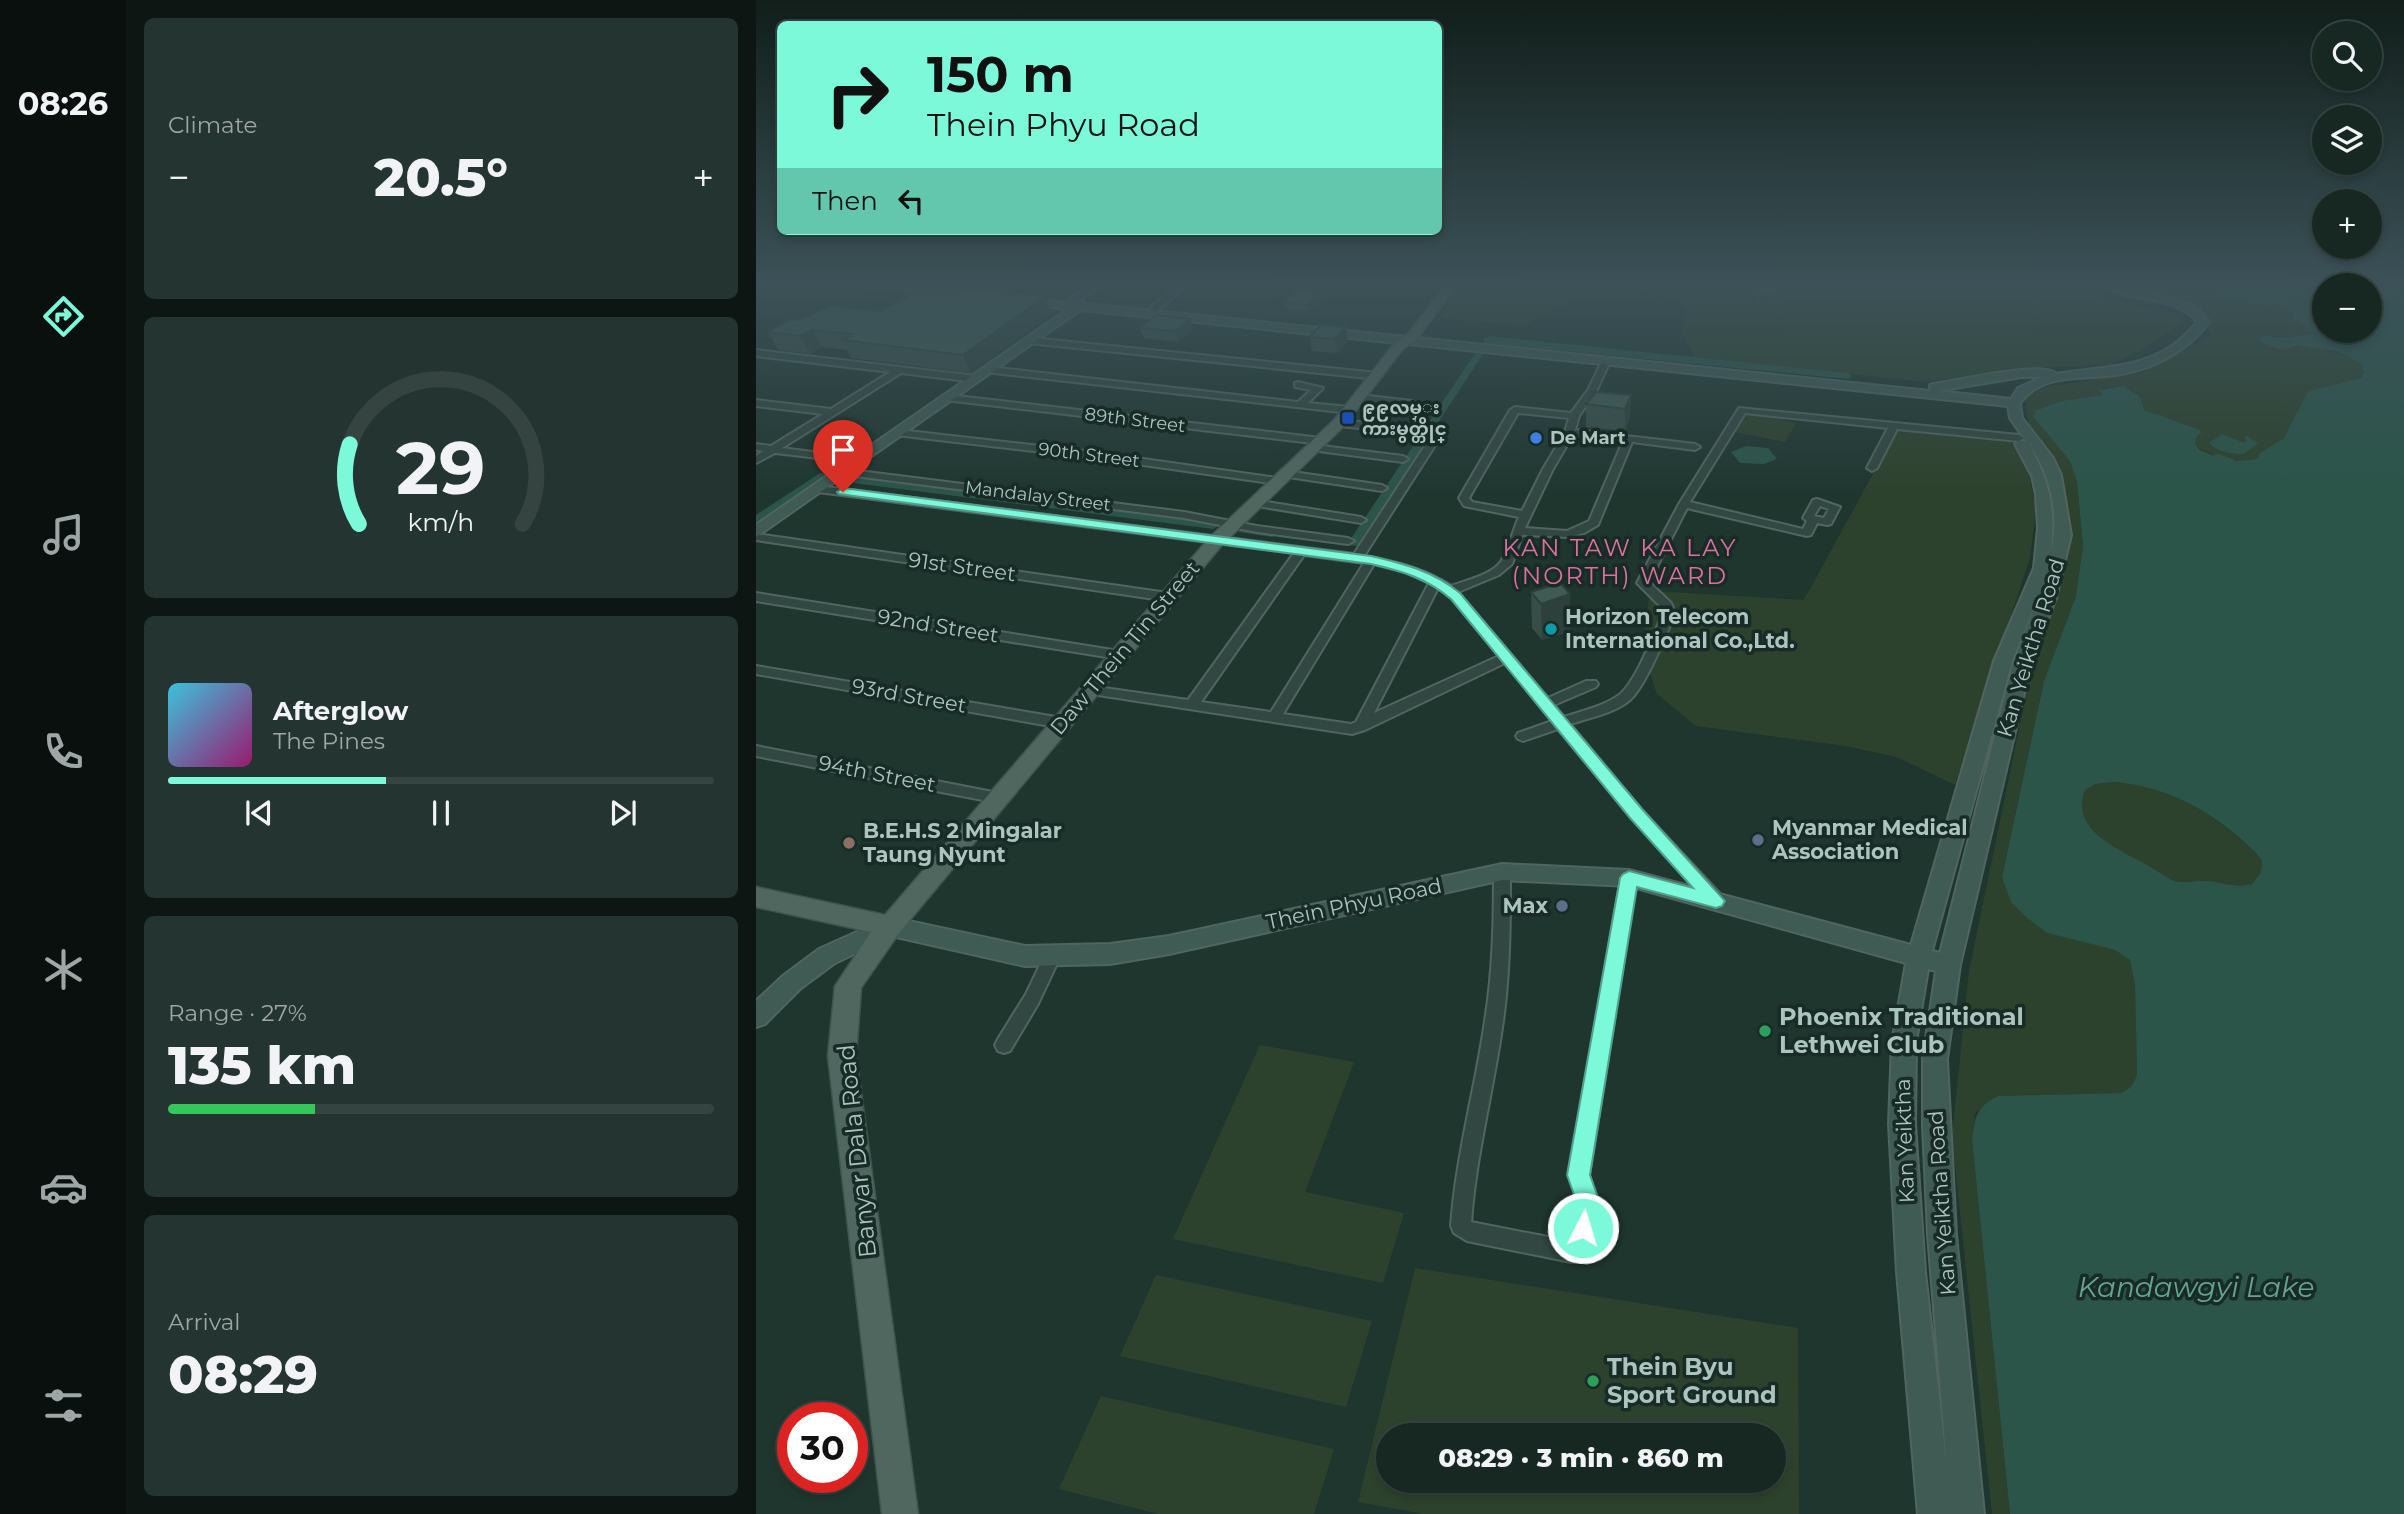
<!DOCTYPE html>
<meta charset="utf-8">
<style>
:root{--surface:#172823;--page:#243430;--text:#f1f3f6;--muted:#9ea6a6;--line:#364441;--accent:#7cf9d9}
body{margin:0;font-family:Montserrat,"Noto Sans Myanmar",sans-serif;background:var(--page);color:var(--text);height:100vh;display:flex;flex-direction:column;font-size:26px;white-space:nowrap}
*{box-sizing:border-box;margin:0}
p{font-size:23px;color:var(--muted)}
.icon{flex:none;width:38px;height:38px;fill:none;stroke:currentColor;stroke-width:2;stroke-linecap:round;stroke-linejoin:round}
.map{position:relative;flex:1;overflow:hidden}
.side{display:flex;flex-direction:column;gap:18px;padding:18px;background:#0d1613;width:630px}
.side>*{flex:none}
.hud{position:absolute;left:21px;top:21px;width:665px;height:214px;border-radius:10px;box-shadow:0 4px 10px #0003,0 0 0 2px var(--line);background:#7cf9d9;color:#111;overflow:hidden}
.controls{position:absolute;left:1556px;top:21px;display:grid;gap:14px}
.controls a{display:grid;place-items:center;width:70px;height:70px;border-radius:50%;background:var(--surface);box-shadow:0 4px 10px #0003,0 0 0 2px var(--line);font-size:35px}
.speed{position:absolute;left:21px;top:1402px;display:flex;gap:14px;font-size:35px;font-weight:700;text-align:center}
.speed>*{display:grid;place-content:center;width:91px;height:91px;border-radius:50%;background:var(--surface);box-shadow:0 4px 10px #0003,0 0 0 2px var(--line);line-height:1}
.speed .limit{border:10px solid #d22;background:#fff;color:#111}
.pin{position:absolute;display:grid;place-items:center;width:60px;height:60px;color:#fff;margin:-72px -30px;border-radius:50% 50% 50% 0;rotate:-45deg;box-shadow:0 0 7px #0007}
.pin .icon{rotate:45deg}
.me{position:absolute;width:77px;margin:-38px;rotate:5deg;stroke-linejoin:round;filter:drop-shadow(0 0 5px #0008)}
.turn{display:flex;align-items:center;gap:24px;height:147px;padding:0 35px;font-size:32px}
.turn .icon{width:91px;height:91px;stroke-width:2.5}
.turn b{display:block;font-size:49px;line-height:60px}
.then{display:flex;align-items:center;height:66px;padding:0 35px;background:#0003;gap:14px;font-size:26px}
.big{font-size:52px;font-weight:800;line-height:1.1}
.side .tile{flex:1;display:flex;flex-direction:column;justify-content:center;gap:10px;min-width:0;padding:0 24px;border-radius:10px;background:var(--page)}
.side .dial{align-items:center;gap:0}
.dial svg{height:182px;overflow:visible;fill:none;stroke:var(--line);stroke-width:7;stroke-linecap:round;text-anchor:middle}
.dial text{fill:var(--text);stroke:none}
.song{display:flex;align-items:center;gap:21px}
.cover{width:84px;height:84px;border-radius:10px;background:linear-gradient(135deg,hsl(190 70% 55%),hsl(320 70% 35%))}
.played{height:7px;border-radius:4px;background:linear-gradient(90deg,var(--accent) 40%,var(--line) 40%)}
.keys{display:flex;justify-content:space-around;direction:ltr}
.heat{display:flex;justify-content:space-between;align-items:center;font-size:38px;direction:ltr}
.charge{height:10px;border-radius:5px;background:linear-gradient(90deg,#34c759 27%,var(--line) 0)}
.trip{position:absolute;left:620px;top:1423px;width:410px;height:70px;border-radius:35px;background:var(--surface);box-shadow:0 4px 10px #0003,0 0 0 2px var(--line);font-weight:800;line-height:70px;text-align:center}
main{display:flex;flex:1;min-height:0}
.tab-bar{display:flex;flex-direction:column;width:126px;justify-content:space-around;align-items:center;background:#09100e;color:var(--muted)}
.tab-bar .icon{width:49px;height:49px}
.tab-bar .selected{color:var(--accent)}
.tab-bar b{font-size:32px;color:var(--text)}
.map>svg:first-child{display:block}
.green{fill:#2d422d;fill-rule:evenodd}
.water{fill:#2b5549;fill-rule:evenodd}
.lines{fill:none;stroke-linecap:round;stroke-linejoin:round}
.canal{fill:#2b5549;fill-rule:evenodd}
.street-casing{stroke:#50655f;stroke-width:4}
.secondary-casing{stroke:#50655f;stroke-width:4}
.primary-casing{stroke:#3f534e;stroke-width:3}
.street{fill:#324741;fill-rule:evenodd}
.secondary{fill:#405a54;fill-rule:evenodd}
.primary{fill:#506760;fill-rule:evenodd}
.wall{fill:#374e48}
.shaded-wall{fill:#2d403b}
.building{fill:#405b54;stroke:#2d403b;stroke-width:2}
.route{fill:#7cf9d9;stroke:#51a28d;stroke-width:2}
.transit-dot{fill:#1a4fb4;stroke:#182b26;stroke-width:2.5}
.shop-dot{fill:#3f7fe0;stroke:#182b26;stroke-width:2.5}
.culture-dot{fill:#0f9aa8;stroke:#182b26;stroke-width:2.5}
.service-dot{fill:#5c6f8a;stroke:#182b26;stroke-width:2.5}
.education-dot{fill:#8d6e63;stroke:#182b26;stroke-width:2.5}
.leisure-dot{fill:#2e9e5b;stroke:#182b26;stroke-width:2.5}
.labels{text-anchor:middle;stroke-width:7;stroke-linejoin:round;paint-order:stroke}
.far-poi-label{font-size:18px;font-weight:bold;fill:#acc4be;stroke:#182b26;text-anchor:start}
.far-street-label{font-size:18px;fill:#acc4be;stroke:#182b26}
.street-label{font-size:21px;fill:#acc4be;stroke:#182b26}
.poi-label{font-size:21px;font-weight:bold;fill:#acc4be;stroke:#182b26;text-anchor:start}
.quarter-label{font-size:24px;letter-spacing:2px;fill:#da709e;stroke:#182b26}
.near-poi-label{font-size:24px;font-weight:bold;fill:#acc4be;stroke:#182b26;text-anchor:start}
.near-street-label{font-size:24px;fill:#acc4be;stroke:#182b26}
.near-water-label{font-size:28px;font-style:italic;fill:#64a491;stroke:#182b26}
</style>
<main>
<nav class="tab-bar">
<b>08:26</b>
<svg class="icon selected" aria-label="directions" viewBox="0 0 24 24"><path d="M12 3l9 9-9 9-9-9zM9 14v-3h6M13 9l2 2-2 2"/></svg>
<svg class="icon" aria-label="music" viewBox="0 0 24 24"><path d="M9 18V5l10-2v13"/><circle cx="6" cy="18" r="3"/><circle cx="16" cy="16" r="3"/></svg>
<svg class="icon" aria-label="phone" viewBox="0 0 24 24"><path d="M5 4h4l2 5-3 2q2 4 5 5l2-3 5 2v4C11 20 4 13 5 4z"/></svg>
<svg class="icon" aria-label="climate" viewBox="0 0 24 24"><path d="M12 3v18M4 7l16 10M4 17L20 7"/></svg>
<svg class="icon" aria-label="car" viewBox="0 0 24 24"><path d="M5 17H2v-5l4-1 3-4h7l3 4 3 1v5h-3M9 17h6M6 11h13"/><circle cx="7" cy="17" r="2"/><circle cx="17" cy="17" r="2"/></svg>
<svg class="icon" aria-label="filters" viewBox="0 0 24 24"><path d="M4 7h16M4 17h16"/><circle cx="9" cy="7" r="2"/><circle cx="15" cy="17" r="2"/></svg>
</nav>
<section class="side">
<div class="tile"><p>Climate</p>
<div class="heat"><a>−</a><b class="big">20.5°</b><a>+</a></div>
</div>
<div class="tile dial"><svg viewBox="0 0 100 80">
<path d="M14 69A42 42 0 1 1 86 69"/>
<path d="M14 69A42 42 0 0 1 10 34" stroke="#7cf9d9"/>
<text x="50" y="56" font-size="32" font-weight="700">29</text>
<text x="50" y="72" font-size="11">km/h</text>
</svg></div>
<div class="tile">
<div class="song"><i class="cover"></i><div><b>Afterglow</b><p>The Pines</p></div></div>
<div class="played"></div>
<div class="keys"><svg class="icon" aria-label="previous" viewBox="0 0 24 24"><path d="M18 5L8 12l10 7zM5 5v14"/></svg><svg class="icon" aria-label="pause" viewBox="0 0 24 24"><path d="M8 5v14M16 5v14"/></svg><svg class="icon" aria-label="next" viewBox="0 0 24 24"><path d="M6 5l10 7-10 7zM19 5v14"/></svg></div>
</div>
<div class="tile"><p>Range · 27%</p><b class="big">135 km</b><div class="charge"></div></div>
<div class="tile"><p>Arrival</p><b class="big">08:29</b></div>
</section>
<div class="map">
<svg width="1648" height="1514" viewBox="0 0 1648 1514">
<rect width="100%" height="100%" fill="#1f362f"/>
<g class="green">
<polygon points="704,283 1331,283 1353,301 1416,313 1428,321 1384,351 1354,365 1264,368 1170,382 939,357 925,332 931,309 918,298 885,294 880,304 819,299 767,325 683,318"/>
<path d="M1354,283H1545C1519,302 1484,283 1455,289L1509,305L1523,306L1539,315L1544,324L1554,330L1556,334L1533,338L1514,335L1527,350C1556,342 1581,352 1606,364L1608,372L1605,378L1552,391L1528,438L1504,453L1502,459C1495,459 1490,461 1484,461C1476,462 1445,451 1439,445L1441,436L1388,410L1383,397L1368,386L1346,388L1348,395L1305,401L1279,412L1278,418L1314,461L1321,482L1327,546L1320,596L1288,681L1246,877L1291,933L1359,950L1374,960L1379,985L1381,1077L1375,1087L1365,1093L1242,1096L1219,1113L1216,1141L1254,1514H1236L1196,1137L1213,971L1274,676L1308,567L1313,535L1305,471L1273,426L1269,400L1286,387L1385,373L1456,335L1445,316L1421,302Z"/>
<polygon points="990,413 991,413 1040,423 1029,442 978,432"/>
<polygon points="1141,430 1254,441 1272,471 1280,508 1274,558 1199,785 1141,757 1090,746 940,726 901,694 886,650 894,591 1048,600"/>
<path d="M1359,782C1417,787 1457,814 1500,853L1506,860L1505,872L1496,884C1479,888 1468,883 1452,881C1440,880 1430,884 1418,881C1406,875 1396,867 1384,861C1357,847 1315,827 1328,790L1340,784Z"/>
<polygon points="504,1045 598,1062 549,1192 648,1213 627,1283 417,1239"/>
<path d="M659,1268L1042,1328L1043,1514H668L602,1502ZM632,1435H1017V1480H632Z"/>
<polygon points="400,1275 616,1321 590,1407 364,1356"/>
<polygon points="345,1396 578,1449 558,1514 403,1514 303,1489"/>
</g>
<g class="water">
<path d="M1545,283H1648V287L1641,291L1648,296V1514H1254L1216,1140C1219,1117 1220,1107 1242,1096L1365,1093L1375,1087L1381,1076L1379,985L1374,960L1359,950L1291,933L1270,917L1255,902L1246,877L1288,681L1320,596L1327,546L1321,482L1314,461L1278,418L1279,411L1305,401L1347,395L1342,390L1368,386L1384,397L1388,410L1444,430L1445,433L1441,436L1439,444L1444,450L1456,455L1463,454L1481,461L1501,459L1504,453L1528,438L1552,391L1605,378L1608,372L1606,364L1580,351L1541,346L1527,350L1510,345L1504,340L1507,336L1533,338L1556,334L1554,330L1534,316L1538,314L1523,306H1506L1467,298L1457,293L1455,288C1484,285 1519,302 1545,283ZM1568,285H1614V331H1568ZM1359,782C1415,787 1460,814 1500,853L1506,860L1505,872L1496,884C1479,888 1468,883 1452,881C1440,880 1430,884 1418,881C1406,875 1396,867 1384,861C1357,847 1314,827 1329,790L1340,784Z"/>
<path d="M1466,434L1486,442L1492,441L1487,437L1491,436L1502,443L1488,454C1476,454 1461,452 1453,443Z"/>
<polygon points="990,446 1012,448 1021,459 1008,464 984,463 975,452"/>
</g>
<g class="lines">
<g class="canal">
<polygon points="733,336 1092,373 1096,376 1092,379 728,343 728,339"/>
<polygon points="722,349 729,351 601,546 570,543 568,541 574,538 594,540"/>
<polygon points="64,473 457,523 462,526 457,529 66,479 0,523 0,515"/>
<polygon points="487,527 516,531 521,534 516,537 483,532 483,528"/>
</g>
<g class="street-casing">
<g id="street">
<polygon points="219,283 234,283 203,291 199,289"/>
<polygon points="245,283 253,283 250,290 253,296 247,296 242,290"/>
<polygon points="339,283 348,283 320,302 314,302 314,298"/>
<polygon points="424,283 433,283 401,311 395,311 395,307"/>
<polygon points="275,338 622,373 626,376 622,379 272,343 271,341"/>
<polygon points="0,350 220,376 224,379 220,382 145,373 26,448 102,458 106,459 106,463 19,453 0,463 0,456 7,451 0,450 0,444 15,446 67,414 0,406 0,400 75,409 134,372 0,356"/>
<path d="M847,359L854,361L841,390L823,416L819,430L939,444L944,447L939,450L876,442L842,525L828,533L811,537L766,535L756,564L743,575L702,592L792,698L830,681H840L842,684L840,687L798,705L808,717C826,711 848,706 863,695C880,682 898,633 907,613L905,607L881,583L923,504L983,408L1263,435L1268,438L1263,441L1141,429L1121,468L1116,471L1111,468L1132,428L989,413L934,502L1047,529L1051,521L1047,518L1057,500L1061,499L1084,507L1075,524L1071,525L1061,523L1055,535L1051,536L931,508L893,582L915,603L919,613C911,633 890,686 874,700C859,713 833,718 814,724L885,809L966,896L968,901L966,906L960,907L954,906L875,817L802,729L767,741L762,739L760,736L762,733L796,721L749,663L609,730L596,734L329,693L327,690L329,687L334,686L432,700L538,553L62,492L57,489L62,486L598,554L676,435L583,426L578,423L583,420L682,430L687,433L608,556C639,561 670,569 695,586C711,580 740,574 747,558C754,545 757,530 763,517L708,506L703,498L754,410L759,407L815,413L832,390ZM762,413L813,418L809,432L787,469L766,511L716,502L713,498ZM817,435L867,441L833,521L811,531L769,528L797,469ZM1064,506L1073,509L1068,518L1058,516ZM548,555L608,563L515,712L445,702ZM618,564L649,572L673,583L600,722L595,724L527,714ZM682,588L696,599L743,656L618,713Z"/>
<polygon points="233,367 542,402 555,390 539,387 539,383 542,382 567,388 552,403 593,407 598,410 593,413 230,372 230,368"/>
<polygon points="192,395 565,438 570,441 565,444 189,400 189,396"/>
<polygon points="604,395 656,401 661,404 656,407 601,400 601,396"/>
<polygon points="143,430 338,452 522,478 527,481 522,484 338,458 140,435 138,433"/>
<polygon points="558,445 647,456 652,459 647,462 555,450 555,446"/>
<polygon points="87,469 428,512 501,526 592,538 598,541 592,544 501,532 428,518 83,474 83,470"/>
<polygon points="530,471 626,485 631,488 626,491 526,476 526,472"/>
<polygon points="499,500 605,517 610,520 605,523 495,505 495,501"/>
<polygon points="0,534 412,593 418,597 412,601 0,540"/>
<polygon points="0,593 363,651 369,655 363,659 0,601"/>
<polygon points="0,666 306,718 313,723 306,728 0,674"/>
<polygon points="0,746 242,793 247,794 249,798 247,802 242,803 0,756"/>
<path d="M746,866L751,868L754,872C754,922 754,972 747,1021C738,1088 720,1154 715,1222L813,1241L822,1203L813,1175L865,878L867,874L873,872L879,874L881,878L833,1175L842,1203L830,1254L815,1262L711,1241L698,1233L695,1226C700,1156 719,1090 729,1021C737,972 738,922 738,872L741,868Z"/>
<polygon points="296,950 302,952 304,957 282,1004 254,1051 248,1053 242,1051 239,1045 242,1039 270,994 290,952"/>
</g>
</g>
<g class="secondary-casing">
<g id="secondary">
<polygon points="101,283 137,283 192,289 197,292 192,295 106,286"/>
<path d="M1343,283H1356L1434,304L1444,311L1453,322C1432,351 1396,370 1360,375C1327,380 1287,372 1264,403L1266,418L1297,458L1305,475L1315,535L1300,598L1275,664L1204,965L1191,1059L1200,1235L1228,1514H1162L1141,1272L1133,1124L1136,1042L1150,963L873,886L746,880L413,954L354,964L269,966L136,936L79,963L44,989L9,1024L0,1027V1001L28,975L63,949L134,917L269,946L354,944L413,936L746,864L873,870L1155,945L1238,661L1278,568L1282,528L1280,495L1276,476L1259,444L1261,441H1270L1254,418L1252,406L324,310L0,537V525L312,309L267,304L262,301L263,299L320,303L326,301L331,304L1174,391V385L1178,384C1199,381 1288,360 1300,374C1353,365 1403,371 1441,322C1419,292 1370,306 1343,283ZM1266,377H1287L1262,388L1255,399L1181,391ZM1273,444C1295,474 1304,515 1295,551C1299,507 1294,483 1273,444ZM1287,584L1257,664L1184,953L1176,951L1256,661ZM1172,969L1180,971L1167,1059V1126L1172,1235L1191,1468L1169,1272L1159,1124L1160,1042Z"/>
</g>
</g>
<g class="primary-casing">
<polygon id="primary" points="691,283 703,283 660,340 646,350 588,426 466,545 143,933 105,988 100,1056 162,1514 126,1514 72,1056 79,986 115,932 0,907 0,887 129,915 454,537 578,420 638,344 652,334"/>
</g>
<use href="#street" class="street"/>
<use href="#secondary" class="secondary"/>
<use href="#primary" class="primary"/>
</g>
<g class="wall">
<polygon points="722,283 736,283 735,286 722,285"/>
<polygon points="994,283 1021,283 1024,297 1017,303 1004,305 993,292"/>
<polygon points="565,293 566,300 554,311 528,309 527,302"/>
<polygon points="124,311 295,314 215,373 95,358 91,350 66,347 55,354 22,350 12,332"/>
<polygon points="590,327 592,341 581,353 556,351 554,337"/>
<polygon points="384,328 437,329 422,342 388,338"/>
<polygon points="875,395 874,418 869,431 830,427 830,404"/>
<polygon points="775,592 815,631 786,640 776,628"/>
</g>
<g class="shaded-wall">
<polygon points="1025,287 1024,297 1017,303 1004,305 1005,295"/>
<polygon points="565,293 566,300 554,311 552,305"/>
<polygon points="289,296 295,314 215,373 207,355"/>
<polygon points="434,319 437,329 422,342 419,331"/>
<polygon points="590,327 592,341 581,353 579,339"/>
<polygon points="56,330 66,347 55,354 45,336"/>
<polygon points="875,395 874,418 869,431 869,409"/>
<polygon points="814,594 815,631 786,640 785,604"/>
</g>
<g class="building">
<polygon points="995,283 1021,283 1025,287 1019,293 1005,295"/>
<polygon points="174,285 289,296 207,355 86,340 97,334 56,330 45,336 12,332 35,319 43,320 74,306 124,311"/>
<polygon points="539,291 565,293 552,305 527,302"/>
<polygon points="400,315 434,319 419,331 384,328"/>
<polygon points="565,325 590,327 579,339 554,337"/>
<polygon points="840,392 875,395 869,409 830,404"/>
<polygon points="804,583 814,594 785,604 775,592"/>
</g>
<linearGradient id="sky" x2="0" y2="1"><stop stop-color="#111e1a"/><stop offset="0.57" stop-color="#3c5258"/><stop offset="1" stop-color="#3c5258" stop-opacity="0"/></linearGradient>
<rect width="1648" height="495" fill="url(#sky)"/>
<path class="route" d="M87,488L615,556C649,564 677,571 704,593L886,809L969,901L966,906L960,908L881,887L834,1175L844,1203L835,1237L827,1240L819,1237L815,1228L821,1203L811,1175L864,878L867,874L873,871L937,888L874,818L695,599C670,578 646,571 615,564L83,494L81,492Z"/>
<rect class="transit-dot" x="585" y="411" width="14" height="14" rx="3.5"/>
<circle class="shop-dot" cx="780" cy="438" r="7"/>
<circle class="culture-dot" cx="795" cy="629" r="7"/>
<g class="service-dot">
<circle cx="1002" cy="840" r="7"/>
<circle cx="806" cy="906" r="7"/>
</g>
<circle class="education-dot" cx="93" cy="843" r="7"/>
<g class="leisure-dot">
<circle cx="1009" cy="1031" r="7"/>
<circle cx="837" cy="1381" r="7"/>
</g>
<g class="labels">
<g class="far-poi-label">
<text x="606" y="414">၉၉လမ္း<tspan x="606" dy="21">ကားမွတ္တိုင္</tspan></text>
<text x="794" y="444">De Mart</text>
</g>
<g class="far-street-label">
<text transform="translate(379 420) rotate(7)" y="6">89th Street</text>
<text transform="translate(333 455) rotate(7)" y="6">90th Street</text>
<text transform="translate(282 496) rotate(7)" y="6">Mandalay Street</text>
</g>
<g class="street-label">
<text transform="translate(206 567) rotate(8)" y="7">91st Street</text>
<text transform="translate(182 626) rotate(9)" y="7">92nd Street</text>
<text transform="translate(369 648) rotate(-50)" y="7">Daw Thein Tin Street</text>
<text transform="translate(1275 648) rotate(-73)" y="7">Kan Yeiktha Road</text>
<text transform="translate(153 696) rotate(10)" y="7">93rd Street</text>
<text transform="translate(121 774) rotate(11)" y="7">94th Street</text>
<text transform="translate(598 904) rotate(-12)" y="7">Thein Phyu Road</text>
<text transform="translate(1149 1141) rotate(-92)" y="7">Kan Yeiktha</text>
<text transform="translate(1186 1203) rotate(-94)" y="7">Kan Yeiktha Road</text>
</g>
<g class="poi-label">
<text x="809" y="624">Horizon Telecom<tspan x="809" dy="24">International Co.,Ltd.</tspan></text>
<text x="1016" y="835">Myanmar Medical<tspan x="1016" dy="24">Association</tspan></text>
<text x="107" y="838">B.E.H.S 2 Mingalar<tspan x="107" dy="24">Taung Nyunt</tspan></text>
<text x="792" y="913" text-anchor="end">Max</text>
</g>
<g class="quarter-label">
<text x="864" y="556">KAN TAW KA LAY<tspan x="864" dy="28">(NORTH) WARD</tspan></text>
</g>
<g class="near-poi-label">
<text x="1023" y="1025">Phoenix Traditional<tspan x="1023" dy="28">Lethwei Club</tspan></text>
<text x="851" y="1375">Thein Byu<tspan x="851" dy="28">Sport Ground</tspan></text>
</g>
<g class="near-street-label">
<text transform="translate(101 1151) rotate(-96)" y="8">Banyar Dala Road</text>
</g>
<g class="near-water-label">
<text x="1440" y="1297">Kandawgyi Lake</text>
</g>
</g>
</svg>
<div class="controls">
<a><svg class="icon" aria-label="search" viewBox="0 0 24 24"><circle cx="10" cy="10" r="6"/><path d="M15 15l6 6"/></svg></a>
<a><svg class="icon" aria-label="layers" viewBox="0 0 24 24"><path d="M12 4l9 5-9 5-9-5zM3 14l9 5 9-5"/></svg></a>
<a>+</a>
<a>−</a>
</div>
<div class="speed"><div class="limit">30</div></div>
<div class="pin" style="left:87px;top:492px;background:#d93025"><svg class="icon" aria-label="arrive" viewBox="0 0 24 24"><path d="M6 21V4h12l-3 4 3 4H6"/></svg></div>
<svg class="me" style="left:827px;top:1228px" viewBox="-20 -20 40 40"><circle r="17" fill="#7cf9d9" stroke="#fff" stroke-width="3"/><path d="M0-11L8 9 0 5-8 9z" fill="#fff"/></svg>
<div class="trip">08:29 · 3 min · 860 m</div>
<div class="hud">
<div class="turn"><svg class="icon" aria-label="right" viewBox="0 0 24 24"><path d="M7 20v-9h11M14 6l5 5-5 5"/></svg><div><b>150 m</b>Thein Phyu Road</div></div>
<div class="then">Then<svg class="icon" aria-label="left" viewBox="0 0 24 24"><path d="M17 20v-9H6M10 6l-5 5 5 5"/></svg></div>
</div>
</div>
</main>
